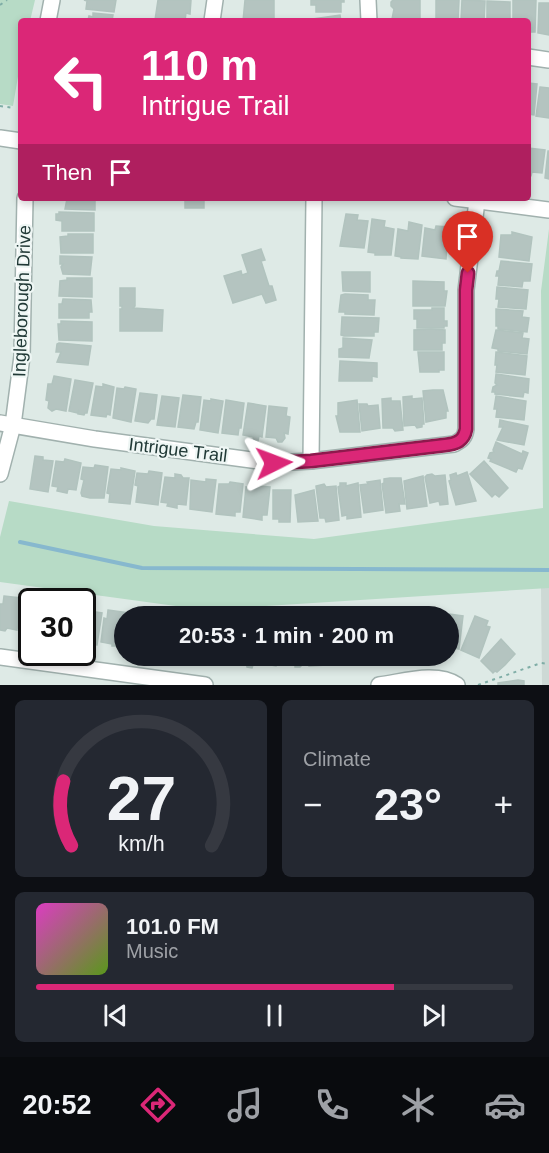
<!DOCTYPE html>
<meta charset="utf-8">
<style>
:root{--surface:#171b24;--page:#242831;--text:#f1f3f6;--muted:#9ea1a6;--line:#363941;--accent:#db2777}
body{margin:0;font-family:Arial,sans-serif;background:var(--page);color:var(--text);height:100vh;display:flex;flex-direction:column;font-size:22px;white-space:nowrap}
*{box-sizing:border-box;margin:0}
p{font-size:20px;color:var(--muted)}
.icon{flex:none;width:33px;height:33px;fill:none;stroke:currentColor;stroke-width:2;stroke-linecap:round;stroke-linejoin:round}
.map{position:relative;height:685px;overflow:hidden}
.side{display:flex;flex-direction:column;gap:15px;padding:15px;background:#0d0f14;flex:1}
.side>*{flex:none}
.banner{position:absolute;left:18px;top:18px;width:513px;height:183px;border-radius:6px;box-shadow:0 3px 9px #0003;background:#db2777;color:#fff;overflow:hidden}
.speed{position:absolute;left:18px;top:588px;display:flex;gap:12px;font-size:30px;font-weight:700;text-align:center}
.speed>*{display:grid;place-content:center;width:78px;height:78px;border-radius:50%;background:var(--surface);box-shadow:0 3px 9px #0003;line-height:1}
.speed .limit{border:3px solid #111;border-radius:9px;background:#fff;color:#111}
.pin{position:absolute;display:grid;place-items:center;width:51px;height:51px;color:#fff;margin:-62px -26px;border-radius:50% 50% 50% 0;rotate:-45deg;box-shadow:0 0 6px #0007}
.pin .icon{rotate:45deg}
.me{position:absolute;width:66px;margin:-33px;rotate:87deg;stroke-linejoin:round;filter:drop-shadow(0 0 4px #0008)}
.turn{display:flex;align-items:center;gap:21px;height:126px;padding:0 24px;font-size:27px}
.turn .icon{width:78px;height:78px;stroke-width:2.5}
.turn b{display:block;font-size:42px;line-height:51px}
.then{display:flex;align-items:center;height:57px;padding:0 24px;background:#0003;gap:12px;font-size:22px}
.big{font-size:45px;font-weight:600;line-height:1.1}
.side .widget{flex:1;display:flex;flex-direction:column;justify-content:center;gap:9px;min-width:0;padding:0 21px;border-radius:9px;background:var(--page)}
.side .dial{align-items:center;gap:0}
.dial svg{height:156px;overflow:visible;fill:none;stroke:var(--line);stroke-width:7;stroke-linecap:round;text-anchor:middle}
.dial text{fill:var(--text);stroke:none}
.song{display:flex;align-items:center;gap:18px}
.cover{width:72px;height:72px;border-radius:9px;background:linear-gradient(135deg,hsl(310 70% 55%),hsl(90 70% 35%))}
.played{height:6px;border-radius:3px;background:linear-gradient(90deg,var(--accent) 75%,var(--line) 75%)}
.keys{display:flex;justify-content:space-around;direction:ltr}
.heat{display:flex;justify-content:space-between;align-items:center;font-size:33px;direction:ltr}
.side .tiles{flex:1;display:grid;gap:15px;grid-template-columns:1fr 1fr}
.widget:last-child{grid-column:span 2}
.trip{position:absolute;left:114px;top:606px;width:345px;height:60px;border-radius:30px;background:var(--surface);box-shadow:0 3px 9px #0003;font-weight:600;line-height:60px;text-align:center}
.dock{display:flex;height:96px;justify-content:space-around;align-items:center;background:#090b0e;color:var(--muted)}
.dock .icon{width:42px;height:42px}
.dock .on{color:var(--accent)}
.dock b{font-size:27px;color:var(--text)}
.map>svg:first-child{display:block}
.built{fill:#cdd9d5}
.green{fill:#b7dbc6}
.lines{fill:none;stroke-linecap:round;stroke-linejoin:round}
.stream{stroke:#87b8ce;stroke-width:4}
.building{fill:#b4c4c0;stroke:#b1c3be;stroke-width:1.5}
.minor-casing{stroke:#a1b1ae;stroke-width:18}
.path{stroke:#7fada6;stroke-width:2;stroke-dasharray:3 4.5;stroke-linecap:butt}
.minor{stroke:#fff;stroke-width:15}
.route-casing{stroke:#8e194d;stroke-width:15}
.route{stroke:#db2777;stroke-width:10}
.labels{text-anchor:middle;stroke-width:4.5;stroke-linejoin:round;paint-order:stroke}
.street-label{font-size:18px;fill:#203936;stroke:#eef6f4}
</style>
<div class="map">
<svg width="549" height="685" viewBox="0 0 549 685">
<rect width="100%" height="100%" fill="#deeae6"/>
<polygon class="built" points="541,587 549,588 549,685 542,685"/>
<g class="green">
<polygon points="0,0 35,0 30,21 21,21 21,59 13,106 0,104"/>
<polygon points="549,229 549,588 205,610 0,582 0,537 9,501 154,526 314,539 543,508 541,291"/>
</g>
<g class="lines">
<polyline class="stream" points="20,542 142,568 549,570"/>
</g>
<g class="building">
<polygon points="84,0 116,0 114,12 86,9 87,1"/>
<polygon points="158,0 191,0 190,14 186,13 185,21 155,20"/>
<polygon points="245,0 274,0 274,21 243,21"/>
<polygon points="311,0 344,0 344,2 341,2 341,12 316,12 316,5 311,5"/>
<polygon points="393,0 420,0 420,20 392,19 394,9 391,6 391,2"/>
<polygon points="436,0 459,0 458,21 436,21"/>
<polygon points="462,0 485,1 484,21 461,21"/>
<polygon points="513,0 536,0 535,32 528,32 528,21 513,21"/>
<polygon points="487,1 510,2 510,21 487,21"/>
<polygon points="539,3 549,3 549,35 538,33"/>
<polygon points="93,13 113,15 112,21 82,21 82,19 88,20 89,16 93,17"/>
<polygon points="340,15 341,21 313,21 313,19"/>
<polygon points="528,83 537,84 534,115 528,114"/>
<polygon points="540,87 549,88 549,118 536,116"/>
<polygon points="528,148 545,150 542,173 532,172 531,176 528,177"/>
<polygon points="548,151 549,151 549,179 545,178"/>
<polygon points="58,198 92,198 92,200 95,200 95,210 65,209 67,199"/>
<rect x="185" y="198" width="19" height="10"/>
<polygon points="59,212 94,213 94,231 62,231 62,221 56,220 56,214 59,214"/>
<polygon points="346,214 358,215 357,220 368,221 364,248 340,246"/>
<polygon points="372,219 385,221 384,227 394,229 391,255 375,255 375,253 368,252"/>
<polygon points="409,222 422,225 418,259 401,258 401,257 395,256 398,229 408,231"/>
<polygon points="436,226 448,227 446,259 422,256 425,228 435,230"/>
<polygon points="512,232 532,237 529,261 499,257 501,235 512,235"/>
<polygon points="68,234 93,234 93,253 61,253 60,237 68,236"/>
<polygon points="261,249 265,260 261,261 269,286 272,286 276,300 266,303 262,294 233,303 224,276 241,271 242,275 248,273 242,255"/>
<polygon points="60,256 92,257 90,275 63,274 61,267 63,264 60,264"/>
<polygon points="501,261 532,264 530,281 523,281 522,287 498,285 499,276 496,276 497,271 499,271"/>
<polygon points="342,272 370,272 370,292 343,291"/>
<polygon points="67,278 92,278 92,297 59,296 60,281 67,280"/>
<polygon points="413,281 444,282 444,291 447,291 445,306 413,306"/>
<polygon points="497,287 528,290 526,309 498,307 499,299 496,299"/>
<polygon points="120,288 135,288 135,306 133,308 163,310 162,331 120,331 120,309 122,309 122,306 120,306"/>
<polygon points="345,294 368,295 368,300 375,300 374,315 345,314 345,312 339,312 341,295"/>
<polygon points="63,299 91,300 92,312 89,312 89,318 59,318 59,304 62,304"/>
<polygon points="432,308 444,308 444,321 447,321 447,326 444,326 444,328 417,328 417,319 414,319 414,310 432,310"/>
<polygon points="496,309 523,311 522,317 529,318 527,332 498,329 498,326 496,326"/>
<polygon points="342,317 379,318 378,332 374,332 374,336 344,336 341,335"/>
<polygon points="61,321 92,322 92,341 59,340 58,324 61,324"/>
<polygon points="431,329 445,330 445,343 442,343 442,350 414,350 414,330"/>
<polygon points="496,330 523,333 522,338 529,339 527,354 498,351 498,349 492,348"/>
<polygon points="343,338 372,340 369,358 339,357 339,349 343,348"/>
<polygon points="59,343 91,346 88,365 57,362 61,352 56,352 57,344"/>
<polygon points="418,352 444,352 444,370 439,370 439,372 420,372"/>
<polygon points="496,352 527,356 525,375 496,372 497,365 495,365"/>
<polygon points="340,361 377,363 377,377 372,376 372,381 339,381"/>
<polygon points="496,374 529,379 528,393 524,392 523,397 495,394 495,392 492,392 493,387 497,385 495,383"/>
<polygon points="54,376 71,379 66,411 56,409 52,411 48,408 49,401 46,400 48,384 52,384"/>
<polygon points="75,380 93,383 87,413 85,413 84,415 78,414 79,410 77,413 69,411"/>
<polygon points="103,384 114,387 110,415 107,414 106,417 91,415 96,386 103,387"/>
<polygon points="125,387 136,389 131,422 113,418 117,388 124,389"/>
<polygon points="433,390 443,390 448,411 446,411 446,418 426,422 423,391"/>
<polygon points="140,393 157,395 154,419 151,419 148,423 135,421"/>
<polygon points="183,395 201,397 198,422 196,422 194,429 178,427"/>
<polygon points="162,396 179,398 175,427 157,425"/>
<polygon points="412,396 412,399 422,398 424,424 422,424 422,427 417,428 415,425 404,426 403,397"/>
<polygon points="496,396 526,401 524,420 496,417 497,409 494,409"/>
<polygon points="391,398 391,401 400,401 403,430 395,431 393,428 383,428 382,399"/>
<polygon points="211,399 223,401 218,433 200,430 204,400 211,401"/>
<polygon points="226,400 244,403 241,428 239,428 238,435 222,433"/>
<polygon points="357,400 360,432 340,432 336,416 338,416 338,403"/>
<polygon points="248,403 266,406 262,437 259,436 258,441 254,441 253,437 243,435"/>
<polygon points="359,404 367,404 368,406 378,405 380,428 362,431"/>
<polygon points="269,406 287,408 286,416 290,417 288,434 284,433 285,438 282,442 278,442 276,438 266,437"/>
<polygon points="500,420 528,426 524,445 497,440 503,427 499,427"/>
<polygon points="496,442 522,454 523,451 528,453 522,469 518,468 516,472 490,461 491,459 488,458 490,453 494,452 493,450"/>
<polygon points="35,456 43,457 43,460 53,461 48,492 30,489"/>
<polygon points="65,459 81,463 76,490 68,489 67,493 57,491 58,487 52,486 56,461 64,462"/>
<polygon points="484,461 508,488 499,497 495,494 492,497 470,474"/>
<polygon points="95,465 108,467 104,498 90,498 82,496 81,493 84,480 81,479 83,467 94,468"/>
<polygon points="121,468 135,471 130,504 109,502 110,494 107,493 111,469 121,470"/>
<polygon points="149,471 162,473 158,505 136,502 138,486 135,485 137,473 148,474"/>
<polygon points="467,472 476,501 456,505 449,481 451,480 450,475 456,473 457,476"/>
<polygon points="175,474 181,475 183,478 189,478 186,505 177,504 177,508 167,506 168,503 161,502 165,477 175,478"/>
<polygon points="432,474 435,476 445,475 448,504 440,505 439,501 430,503 425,477 427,475"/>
<polygon points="423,476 427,506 407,509 404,481"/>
<polygon points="390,478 401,478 405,504 399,504 400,511 386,513 382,484 384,483 384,479"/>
<polygon points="206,479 216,480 212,512 190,509 191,480 206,482"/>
<polygon points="380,480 383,510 364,513 360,485 368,484 367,482"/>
<polygon points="230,482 243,484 240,512 235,512 235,516 216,514 219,484 229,484"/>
<polygon points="340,483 346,483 346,486 358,483 361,517 347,519 347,515 342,516 338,487 340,486"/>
<polygon points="324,484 326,487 336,486 339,520 326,522 325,518 320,518 316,486"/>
<polygon points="257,486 270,487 267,515 262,515 262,520 243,517 246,487 256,489"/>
<polygon points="273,490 291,490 290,522 279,522 279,519 273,519"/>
<polygon points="314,490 318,521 298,522 295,495"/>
<polygon points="4,596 21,598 17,630 7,628 5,631 0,630 0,604 3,604"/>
<polygon points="26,603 32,603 32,633 22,632"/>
<polygon points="82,610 102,613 97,645 88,644 88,641 82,640"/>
<polygon points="108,610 129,613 129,616 124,616 124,646 112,646 112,644 101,642 104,618 107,619"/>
<polygon points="449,614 463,616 459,649 448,647"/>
<polygon points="475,616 488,621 486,626 490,627 479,658 461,650"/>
<polygon points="501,639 515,654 505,665 497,672 495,671 493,673 481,661"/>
<polygon points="210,656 234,656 234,662 227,660 225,662 220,662 220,658"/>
<polygon points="237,656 256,656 255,665 253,665 252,668 247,667 246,660 236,660"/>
<polygon points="259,656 278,656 276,666 258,663"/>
<polygon points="283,656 302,656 302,665 300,667 295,667 295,664 283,664"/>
<polygon points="308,656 328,656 329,662 327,662 327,665 309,666"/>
<polygon points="331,656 350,656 350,662 331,663"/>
<polygon points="352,656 369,656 369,661 364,662 363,659 352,660"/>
<polygon points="518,680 524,681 524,685 498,685 498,683"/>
</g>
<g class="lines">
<g class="minor-casing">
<g id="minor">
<polyline points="368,0 369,21"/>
<polyline points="48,21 52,0"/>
<polyline points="212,21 215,0"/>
<polyline points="528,57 549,60"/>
<polyline points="0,138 21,141"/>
<polyline points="455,198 549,210"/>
<path d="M0,423L95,439L274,463L311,461L454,444C461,440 465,438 466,429V290L477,201"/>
<polyline points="311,461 314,198"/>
<polyline points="0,474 13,425 22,356 25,198"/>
<polyline points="0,657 205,685"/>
<path d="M379,685C403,682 436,671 457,685"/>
</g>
</g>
<g class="path">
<polyline points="0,5 7,0"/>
<polyline points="0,106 14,108"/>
<polyline points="478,685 541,663 549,664"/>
</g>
<use href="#minor" class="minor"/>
</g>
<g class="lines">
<g class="route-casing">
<path id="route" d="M274,463L311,461L445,445C456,444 464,441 466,429V290L468,273"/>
</g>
<use href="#route" class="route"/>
</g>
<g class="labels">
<g class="street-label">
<text transform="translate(22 301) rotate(-88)" y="6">Ingleborough Drive</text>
<text transform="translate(178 450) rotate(7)" y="6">Intrigue Trail</text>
</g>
</g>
</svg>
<div class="speed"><div class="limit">30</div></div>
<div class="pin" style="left:468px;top:273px;background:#d93025"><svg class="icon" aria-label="arrive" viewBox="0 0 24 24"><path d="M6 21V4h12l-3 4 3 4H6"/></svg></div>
<svg class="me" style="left:274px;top:463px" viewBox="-20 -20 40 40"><path d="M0-17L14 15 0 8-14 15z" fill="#db2777" stroke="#fff" stroke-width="4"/></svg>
<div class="trip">20:53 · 1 min · 200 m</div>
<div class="banner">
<div class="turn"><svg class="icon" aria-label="left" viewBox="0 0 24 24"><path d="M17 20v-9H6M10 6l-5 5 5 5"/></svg><div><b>110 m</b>Intrigue Trail</div></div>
<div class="then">Then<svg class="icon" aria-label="arrive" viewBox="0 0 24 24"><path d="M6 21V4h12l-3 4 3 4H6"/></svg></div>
</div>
</div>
<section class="side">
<div class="tiles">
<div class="widget dial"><svg viewBox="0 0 100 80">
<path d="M14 69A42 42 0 1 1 86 69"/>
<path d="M14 69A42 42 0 0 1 10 36" stroke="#db2777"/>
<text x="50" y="56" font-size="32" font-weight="700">27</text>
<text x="50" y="72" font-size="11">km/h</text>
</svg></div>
<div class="widget"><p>Climate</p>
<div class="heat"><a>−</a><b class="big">23°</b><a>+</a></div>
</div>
<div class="widget">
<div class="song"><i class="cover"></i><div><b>101.0 FM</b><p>Music</p></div></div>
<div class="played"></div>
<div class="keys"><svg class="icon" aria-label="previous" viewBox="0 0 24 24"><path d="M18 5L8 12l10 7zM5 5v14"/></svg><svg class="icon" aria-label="pause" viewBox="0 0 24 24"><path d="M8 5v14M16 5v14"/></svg><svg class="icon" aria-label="next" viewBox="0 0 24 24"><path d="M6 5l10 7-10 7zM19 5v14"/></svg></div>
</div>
</div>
</section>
<nav class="dock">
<b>20:52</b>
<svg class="icon on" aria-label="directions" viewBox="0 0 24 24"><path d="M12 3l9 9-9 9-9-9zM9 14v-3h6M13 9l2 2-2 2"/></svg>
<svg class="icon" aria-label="music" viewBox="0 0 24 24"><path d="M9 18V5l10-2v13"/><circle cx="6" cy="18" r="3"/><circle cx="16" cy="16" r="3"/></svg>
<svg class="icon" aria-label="phone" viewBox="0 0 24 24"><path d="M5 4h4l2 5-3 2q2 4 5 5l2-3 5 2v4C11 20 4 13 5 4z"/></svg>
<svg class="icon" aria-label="climate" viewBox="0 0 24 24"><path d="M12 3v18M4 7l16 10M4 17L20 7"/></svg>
<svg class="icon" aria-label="car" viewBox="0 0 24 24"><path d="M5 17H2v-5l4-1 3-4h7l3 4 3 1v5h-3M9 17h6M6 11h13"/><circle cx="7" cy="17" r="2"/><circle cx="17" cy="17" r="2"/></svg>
</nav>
